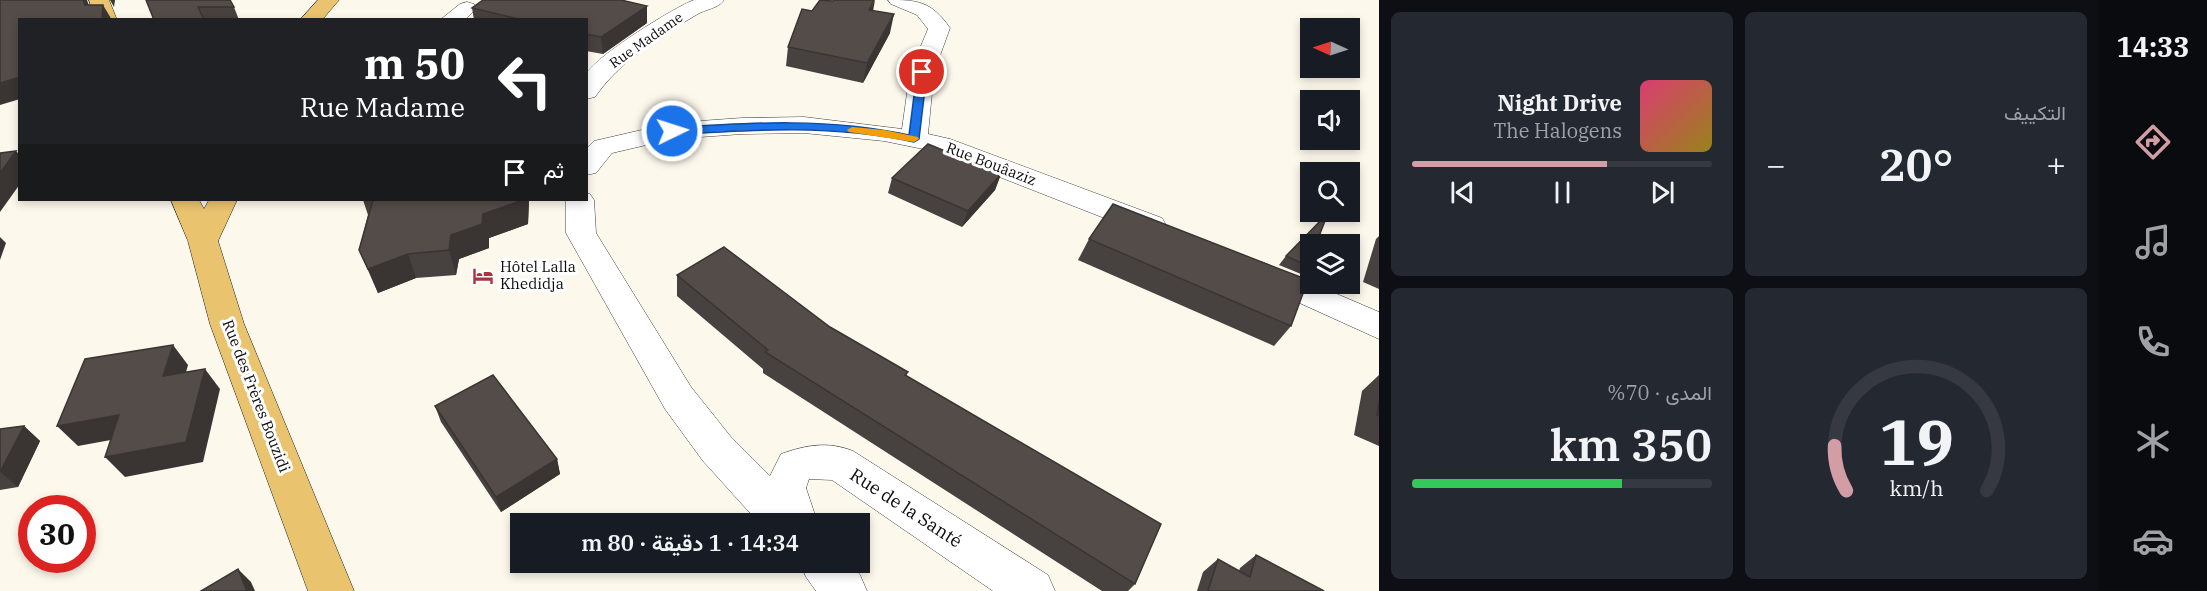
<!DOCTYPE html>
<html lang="ar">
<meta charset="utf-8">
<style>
:root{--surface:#171b24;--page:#242831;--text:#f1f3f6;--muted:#9ea1a6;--line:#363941;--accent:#d29da5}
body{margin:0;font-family:"IBM Plex Serif",Vazirmatn,serif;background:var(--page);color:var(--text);direction:rtl;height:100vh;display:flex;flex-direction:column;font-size:22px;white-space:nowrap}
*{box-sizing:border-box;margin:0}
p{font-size:20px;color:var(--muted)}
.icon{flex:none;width:33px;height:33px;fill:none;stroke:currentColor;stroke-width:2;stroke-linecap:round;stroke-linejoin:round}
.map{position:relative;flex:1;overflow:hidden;direction:ltr}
.sheet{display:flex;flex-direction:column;gap:12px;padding:12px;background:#0d0f14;width:720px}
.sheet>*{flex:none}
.banner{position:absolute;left:18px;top:18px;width:570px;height:183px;border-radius:0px;box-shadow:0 3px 9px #0003;direction:rtl;background:#202124;color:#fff;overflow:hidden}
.needle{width:39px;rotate:273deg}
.tools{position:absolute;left:1300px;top:18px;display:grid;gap:12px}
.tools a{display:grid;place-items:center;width:60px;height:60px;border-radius:0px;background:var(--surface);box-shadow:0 3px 9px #0003;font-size:30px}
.speed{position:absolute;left:18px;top:495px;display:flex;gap:12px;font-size:30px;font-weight:700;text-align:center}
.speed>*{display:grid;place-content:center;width:78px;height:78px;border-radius:50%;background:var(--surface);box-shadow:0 3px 9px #0003;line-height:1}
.speed .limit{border:9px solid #d22;background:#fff;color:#111}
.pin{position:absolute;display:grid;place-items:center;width:51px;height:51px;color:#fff;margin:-26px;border:3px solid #fff;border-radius:50%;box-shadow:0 2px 6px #0007}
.me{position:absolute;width:66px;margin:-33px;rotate:86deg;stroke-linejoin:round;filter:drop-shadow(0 0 4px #0008)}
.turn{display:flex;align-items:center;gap:21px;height:126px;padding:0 24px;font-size:27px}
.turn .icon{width:78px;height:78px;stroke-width:2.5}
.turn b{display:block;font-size:42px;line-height:51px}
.then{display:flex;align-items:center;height:57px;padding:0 24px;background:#0003;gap:12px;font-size:22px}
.big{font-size:45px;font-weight:600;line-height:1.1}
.sheet .card{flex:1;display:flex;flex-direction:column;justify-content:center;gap:9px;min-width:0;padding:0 21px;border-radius:9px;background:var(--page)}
.sheet .dial{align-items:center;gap:0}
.dial svg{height:156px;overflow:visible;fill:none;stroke:var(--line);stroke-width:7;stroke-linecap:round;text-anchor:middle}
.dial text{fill:var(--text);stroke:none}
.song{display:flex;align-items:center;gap:18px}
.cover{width:72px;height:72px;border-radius:9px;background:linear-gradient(135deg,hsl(340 70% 55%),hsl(50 70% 35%))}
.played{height:6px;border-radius:3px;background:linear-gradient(90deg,var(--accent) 65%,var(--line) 65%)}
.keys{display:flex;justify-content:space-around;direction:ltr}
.heat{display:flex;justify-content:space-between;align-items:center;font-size:33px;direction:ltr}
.charge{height:9px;border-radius:4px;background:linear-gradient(90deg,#34c759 70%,var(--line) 0)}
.sheet .tiles{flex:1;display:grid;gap:12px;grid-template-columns:repeat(2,1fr)}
.trip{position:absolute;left:510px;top:513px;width:360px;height:60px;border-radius:0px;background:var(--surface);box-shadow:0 3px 9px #0003;font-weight:600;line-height:60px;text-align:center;direction:rtl}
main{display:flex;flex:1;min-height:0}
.menu{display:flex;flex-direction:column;width:108px;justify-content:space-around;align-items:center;background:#090b0e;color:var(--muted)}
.menu .icon{width:42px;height:42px}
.menu .on{color:var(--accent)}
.menu b{font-size:27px;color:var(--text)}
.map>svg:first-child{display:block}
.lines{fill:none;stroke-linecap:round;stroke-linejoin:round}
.minor-casing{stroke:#3e3e3e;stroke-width:1}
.major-casing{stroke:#1c1c1c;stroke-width:1}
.minor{fill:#fff;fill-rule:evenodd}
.major{fill:#eac36f;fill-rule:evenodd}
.wall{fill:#47413f}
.shaded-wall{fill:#3a3533}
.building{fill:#534c49;stroke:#3a3533;stroke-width:1.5}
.route{fill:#1a73e8;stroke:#114b97;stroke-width:1.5}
.slow{fill:#f59e0b}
.labels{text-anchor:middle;stroke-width:6;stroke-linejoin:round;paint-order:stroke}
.far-street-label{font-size:14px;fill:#0b0b0b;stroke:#fff}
.street-label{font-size:15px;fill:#0b0b0b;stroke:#fff}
.poi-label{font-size:15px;fill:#0b0b0b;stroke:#fff;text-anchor:start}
.near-street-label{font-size:18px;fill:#0b0b0b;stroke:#fff}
</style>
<main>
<nav class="menu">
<b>14:33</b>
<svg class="icon on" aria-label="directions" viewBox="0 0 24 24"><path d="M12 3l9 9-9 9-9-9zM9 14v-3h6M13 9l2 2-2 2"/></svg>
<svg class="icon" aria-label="music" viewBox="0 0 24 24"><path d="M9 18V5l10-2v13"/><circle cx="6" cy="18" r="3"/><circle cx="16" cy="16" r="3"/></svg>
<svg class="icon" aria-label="phone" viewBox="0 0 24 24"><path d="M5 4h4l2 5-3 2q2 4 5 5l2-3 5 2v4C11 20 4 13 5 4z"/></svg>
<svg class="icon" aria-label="climate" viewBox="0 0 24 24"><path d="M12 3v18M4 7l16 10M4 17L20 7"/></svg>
<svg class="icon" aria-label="car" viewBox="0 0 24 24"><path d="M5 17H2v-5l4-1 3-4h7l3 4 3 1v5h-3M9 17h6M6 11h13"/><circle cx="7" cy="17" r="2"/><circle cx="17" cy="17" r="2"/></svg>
</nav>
<section class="sheet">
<div class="tiles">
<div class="card"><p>التكييف</p>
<div class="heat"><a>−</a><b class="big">20°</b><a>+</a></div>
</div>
<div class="card">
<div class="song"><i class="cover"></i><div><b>Night Drive</b><p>The Halogens</p></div></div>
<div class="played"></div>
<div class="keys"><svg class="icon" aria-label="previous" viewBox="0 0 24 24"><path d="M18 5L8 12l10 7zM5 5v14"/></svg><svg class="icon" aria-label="pause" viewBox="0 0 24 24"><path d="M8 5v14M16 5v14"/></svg><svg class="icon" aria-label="next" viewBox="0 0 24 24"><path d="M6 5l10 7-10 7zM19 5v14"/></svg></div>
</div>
<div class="card dial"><svg viewBox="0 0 100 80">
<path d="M14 69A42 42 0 1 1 86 69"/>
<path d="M14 69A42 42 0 0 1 8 46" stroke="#d29da5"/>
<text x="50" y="56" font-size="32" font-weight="700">19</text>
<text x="50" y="72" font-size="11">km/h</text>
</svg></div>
<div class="card"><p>المدى · 70%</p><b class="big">350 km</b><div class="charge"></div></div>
</div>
</section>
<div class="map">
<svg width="1379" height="591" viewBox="0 0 1379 591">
<rect width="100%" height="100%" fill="#fdf8ec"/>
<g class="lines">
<g class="minor-casing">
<g id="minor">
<path d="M694,0H724C718,9 705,9 696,15C658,38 620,61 595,97L586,99C586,92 585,82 586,75C591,59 676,6 694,0Z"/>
<path d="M888,0C918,0 931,1 950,28L934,72L928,134L950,139L1162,218L1166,225L1162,232L1151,235L1140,232L933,151L884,141L804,133L742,134L672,139L612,153L596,173L586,175V149L594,141L672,123L742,118L804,117L902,129L910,72L928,29L917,15L891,4Z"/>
<polygon points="467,2 474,4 477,8 465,20 440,20 460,4"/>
<path d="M586,193L590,194L594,200L596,233L691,387L731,437L770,476L781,454C806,445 828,441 853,451L1048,575L1055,591H993L832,480L809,479L806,488L818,524H760L703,461L665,409L566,233V200H586Z"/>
<polygon points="1262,262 1379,312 1379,339 1251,281 1246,273 1251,265"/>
<polygon points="800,562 850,562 860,575 867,591 816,591 806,577"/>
</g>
</g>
<g class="major-casing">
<g id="major">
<polygon points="89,0 109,0 117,20 96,20"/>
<polygon points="318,0 339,0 322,20 300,20"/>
<polygon points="171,200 199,200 204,209 209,200 237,200 218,241 244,324 354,591 308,591 210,324 188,241"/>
</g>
</g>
<use href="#minor" class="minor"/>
<use href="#major" class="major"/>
</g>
<g class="wall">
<polygon points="146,0 234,7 239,20 154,20"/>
<polygon points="472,8 647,23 603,54 586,51 586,20 474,20"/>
<polygon points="873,10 890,33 863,83 786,66 788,47 812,11"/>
<polygon points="1001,174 995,190 962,227 888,193 892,178"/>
<polygon points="363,200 529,200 528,224 489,238 489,248 459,259 456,275 416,278 378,293 359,250 368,215"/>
<polygon points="1379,236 1379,289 1363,282 1376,239"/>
<polygon points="1089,239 1291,326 1274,346 1078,260"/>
<polygon points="1286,256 1308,266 1301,274 1279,265"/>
<polygon points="677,275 830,327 908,372 906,376 1135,584 1128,591 1102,591 763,373 763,369 677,296"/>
<polygon points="1379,375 1379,446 1354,435 1362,391"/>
<polygon points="435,406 557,459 560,474 501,512 441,422"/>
<polygon points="24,426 40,441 18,487 0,490 0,429"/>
<polygon points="1256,555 1324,591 1197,591 1203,572 1218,559 1239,571 1240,568"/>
</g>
<g class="shaded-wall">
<polygon points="83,0 87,0 94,20 85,5"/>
<polygon points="110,0 115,0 114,7"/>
<polygon points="875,0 872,17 869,10"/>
<polygon points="103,5 112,20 102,20"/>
<polygon points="647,6 647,23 603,54 601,37"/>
<polygon points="894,14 890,33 863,83 867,63"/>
<polygon points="20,77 20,99 0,105 0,83"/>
<polygon points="16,151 20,155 20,184 0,212 0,173"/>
<polygon points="1001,174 995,190 962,227 968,211"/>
<polygon points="523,200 529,200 528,224 489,238 489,248 459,259 456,275 449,250 451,235 483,214"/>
<polygon points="0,237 6,243 0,260"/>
<polygon points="408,254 416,278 378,293 368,269"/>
<polygon points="173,345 188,365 179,397 163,376"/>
<polygon points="205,369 220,389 203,462 125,477 105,457"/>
<polygon points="119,415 138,435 78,446 57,426"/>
<polygon points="24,426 40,441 18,487 0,472"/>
<polygon points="557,459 560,474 501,512 496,497"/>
<polygon points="238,569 251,582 255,591 247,591"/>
</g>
<g class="building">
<polygon points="0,0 83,0 85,5 103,5 102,20 20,20 20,77 0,83"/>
<polygon points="146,0 230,0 234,7 198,7 204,20 154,20"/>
<polygon points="483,0 621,0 647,6 601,37 586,34 586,20 523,20 472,8"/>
<polygon points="820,0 833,1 834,0 874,0 869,10 894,14 867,63 788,47 802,9 812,11"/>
<polygon points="928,144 1001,174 968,211 892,178"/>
<polygon points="16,151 0,173 0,153"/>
<polygon points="373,200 523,200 483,214 482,224 451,235 449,250 408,254 368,269 359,250"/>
<polygon points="1113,204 1308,280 1291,326 1089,239"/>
<polygon points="1328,213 1316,244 1311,244 1311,259 1308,266 1286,256"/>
<polygon points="724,247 830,327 908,372 905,375 1161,524 1135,584 765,352 768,350 677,275"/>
<polygon points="173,345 163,376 205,369 186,442 105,457 119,415 57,426 85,359"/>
<polygon points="493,375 557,459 496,497 435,406"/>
<polygon points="1379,401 1379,416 1377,415"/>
<polygon points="24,426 0,472 0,429"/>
<polygon points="1256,555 1324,591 1208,591 1218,559 1250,577"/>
<polygon points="238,569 247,591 201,591"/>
</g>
<path class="route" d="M922,69L927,72L919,139L914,142C834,125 754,129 672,135L667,131L672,128C752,122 831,118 909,135L917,72Z"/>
<polygon class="slow" points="852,127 884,130 918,137 919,139 914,142 849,132 847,130"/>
<defs>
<g id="hotel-bare" transform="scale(1.62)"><path d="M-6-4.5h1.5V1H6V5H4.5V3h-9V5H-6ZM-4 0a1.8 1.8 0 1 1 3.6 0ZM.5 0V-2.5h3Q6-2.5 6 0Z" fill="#ac3341" stroke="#fff" stroke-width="2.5" paint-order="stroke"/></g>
</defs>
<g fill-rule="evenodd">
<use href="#hotel-bare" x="483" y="276"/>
</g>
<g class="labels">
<g class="far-street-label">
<text transform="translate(646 40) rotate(-35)" y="5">Rue Madame</text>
</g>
<g class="street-label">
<text transform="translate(991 164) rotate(21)" y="5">Rue Bouâaziz</text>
<text transform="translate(256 396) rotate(69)" y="5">Rue des Frères Bouzidi</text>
</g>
<g class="poi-label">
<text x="500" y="272">Hôtel Lalla<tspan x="500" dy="17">Khedidja</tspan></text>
</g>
<g class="near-street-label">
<text transform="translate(906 508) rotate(33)" y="6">Rue de la Santé</text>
</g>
</g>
</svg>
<div class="tools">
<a><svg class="needle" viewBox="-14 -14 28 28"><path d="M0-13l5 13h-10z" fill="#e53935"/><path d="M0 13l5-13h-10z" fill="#9ea1a6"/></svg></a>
<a><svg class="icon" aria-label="sound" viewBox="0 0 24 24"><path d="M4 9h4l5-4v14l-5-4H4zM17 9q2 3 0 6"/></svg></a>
<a><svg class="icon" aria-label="search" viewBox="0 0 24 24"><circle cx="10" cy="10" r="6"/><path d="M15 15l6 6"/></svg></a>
<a><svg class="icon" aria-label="layers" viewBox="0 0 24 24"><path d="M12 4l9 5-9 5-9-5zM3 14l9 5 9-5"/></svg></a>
</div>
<div class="speed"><div class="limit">30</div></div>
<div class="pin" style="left:922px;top:72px;background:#d93025"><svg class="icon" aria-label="arrive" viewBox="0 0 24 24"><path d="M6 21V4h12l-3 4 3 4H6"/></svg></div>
<svg class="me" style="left:672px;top:131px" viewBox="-20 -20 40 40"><circle r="17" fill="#1a73e8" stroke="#fff" stroke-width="3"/><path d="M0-11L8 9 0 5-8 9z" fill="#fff"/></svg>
<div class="trip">14:34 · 1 دقيقة · 80 m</div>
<div class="banner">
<div class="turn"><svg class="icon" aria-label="left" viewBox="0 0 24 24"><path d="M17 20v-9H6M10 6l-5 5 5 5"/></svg><div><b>50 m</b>Rue Madame</div></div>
<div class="then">ثم<svg class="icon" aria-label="arrive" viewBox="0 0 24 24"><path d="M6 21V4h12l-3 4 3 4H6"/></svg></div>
</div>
</div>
</main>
